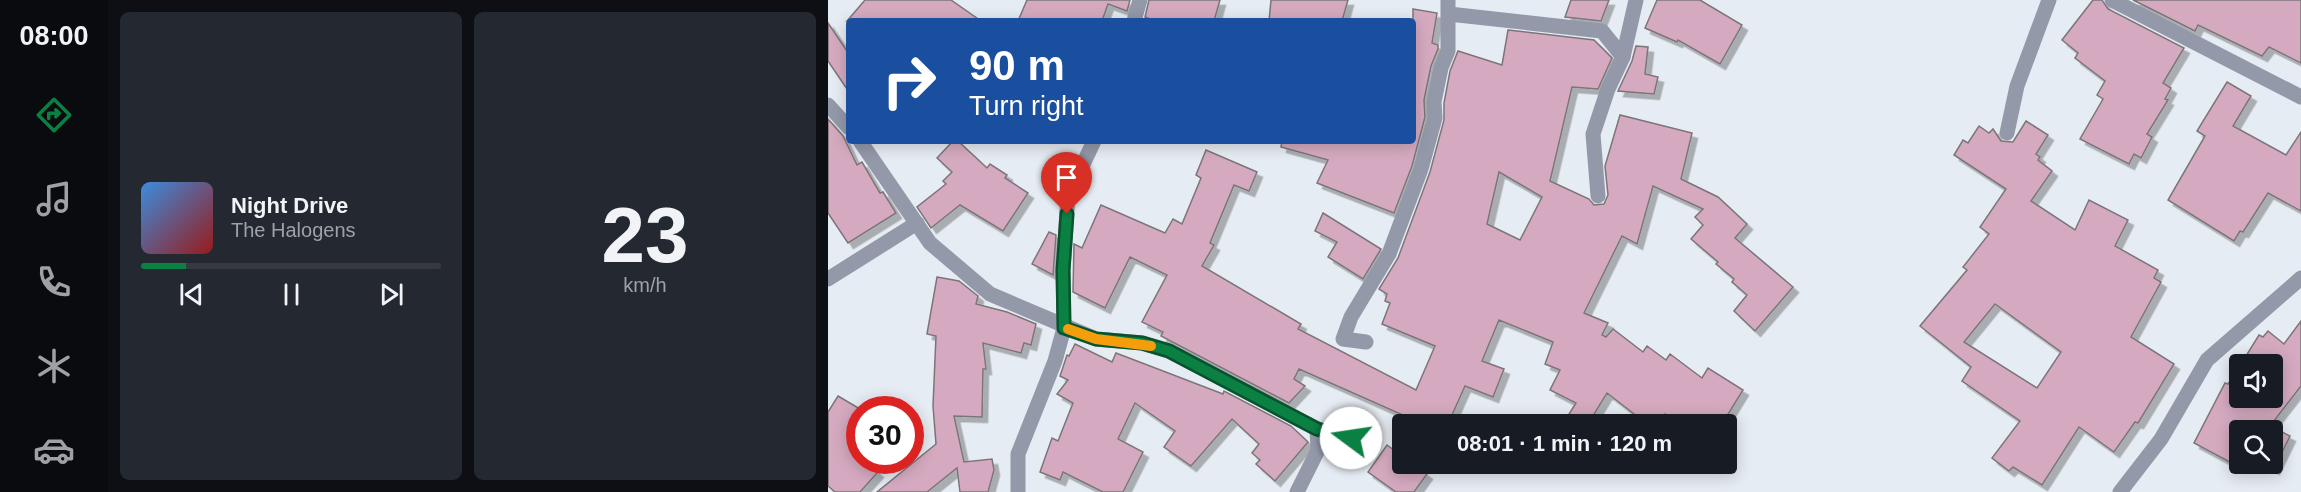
<!DOCTYPE html>
<meta charset="utf-8">
<style>
:root{--surface:#171b24;--page:#242831;--text:#f1f3f6;--muted:#9ea1a6;--line:#363941;--accent:#0b8043}
body{margin:0;font-family:Arial,sans-serif;background:var(--page);color:var(--text);height:100vh;display:flex;flex-direction:column;font-size:22px;white-space:nowrap}
*{box-sizing:border-box;margin:0}
p{font-size:20px;color:var(--muted)}
.icon{flex:none;width:33px;height:33px;fill:none;stroke:currentColor;stroke-width:2;stroke-linecap:round;stroke-linejoin:round}
.map{position:relative;flex:1;overflow:hidden}
.drawer{display:flex;flex-direction:column;gap:12px;padding:12px;background:#0d0f14;width:720px}
.drawer>*{flex:none}
.top-card{position:absolute;left:18px;top:18px;width:570px;height:126px;border-radius:6px;box-shadow:0 3px 15px #0003;background:#1a4fa0;color:#fff;overflow:hidden}
.fabs{position:absolute;left:1401px;top:354px;display:grid;gap:12px}
.fabs a{display:grid;place-items:center;width:54px;height:54px;border-radius:6px;background:var(--surface);box-shadow:0 3px 15px #0003;font-size:30px}
.speed{position:absolute;left:18px;top:396px;display:flex;gap:12px;font-size:30px;font-weight:700;text-align:center}
.speed>*{display:grid;place-content:center;width:78px;height:78px;border-radius:50%;background:var(--surface);box-shadow:0 3px 15px #0003;line-height:1}
.speed .limit{border:9px solid #d22;background:#fff;color:#111}
.pin{position:absolute;display:grid;place-items:center;width:51px;height:51px;color:#fff;margin:-62px -26px;border-radius:50% 50% 50% 0;rotate:-45deg;box-shadow:0 0 6px #0007}
.pin .icon{rotate:45deg}
.me{position:absolute;width:66px;margin:-33px;rotate:284deg;stroke-linejoin:round;filter:drop-shadow(0 0 4px #0008)}
.turn{display:flex;align-items:center;gap:21px;height:126px;padding:0 24px;font-size:27px}
.turn .icon{width:78px;height:78px;stroke-width:2.5}
.turn b{display:block;font-size:42px;line-height:51px}
.drawer .widget{flex:1;display:flex;flex-direction:column;justify-content:center;gap:9px;min-width:0;padding:0 21px;border-radius:9px;background:var(--page)}
.drawer .dial{align-items:center;gap:0}
.dial b{font-size:78px;line-height:1}
.song{display:flex;align-items:center;gap:18px}
.cover{width:72px;height:72px;border-radius:9px;background:linear-gradient(135deg,hsl(210 70% 55%),hsl(0 70% 35%))}
.played{height:6px;border-radius:3px;background:linear-gradient(90deg,var(--accent) 15%,var(--line) 15%)}
.keys{display:flex;justify-content:space-around;direction:ltr}
.drawer .tiles{flex:1;display:grid;gap:12px;grid-template-columns:repeat(2,1fr)}
.trip{position:absolute;left:564px;top:414px;width:345px;height:60px;border-radius:6px;background:var(--surface);box-shadow:0 3px 15px #0003;font-weight:700;line-height:60px;text-align:center}
main{display:flex;flex:1;min-height:0}
.tabs{display:flex;flex-direction:column;width:108px;justify-content:space-around;align-items:center;background:#090b0e;color:var(--muted)}
.tabs .icon{width:42px;height:42px}
.tabs .active{color:var(--accent)}
.tabs b{font-size:27px;color:var(--text)}
.map>svg:first-child{display:block}
.building{fill:#d5aac0;stroke:#7c7578;stroke-width:1.5;fill-rule:evenodd;filter:url(#shadow)}
.lines{fill:none;stroke-linecap:round;stroke-linejoin:round}
.minor{stroke:#9499aa;stroke-width:15}
.route-casing{stroke:#07532c;stroke-width:15}
.route{stroke:#0b8043;stroke-width:10}
.slow{stroke:#f59e0b;stroke-width:10}
</style>
<main>
<nav class="tabs">
<b>08:00</b>
<svg class="icon active" aria-label="directions" viewBox="0 0 24 24"><path d="M12 3l9 9-9 9-9-9zM9 14v-3h6M13 9l2 2-2 2"/></svg>
<svg class="icon" aria-label="music" viewBox="0 0 24 24"><path d="M9 18V5l10-2v13"/><circle cx="6" cy="18" r="3"/><circle cx="16" cy="16" r="3"/></svg>
<svg class="icon" aria-label="phone" viewBox="0 0 24 24"><path d="M5 4h4l2 5-3 2q2 4 5 5l2-3 5 2v4C11 20 4 13 5 4z"/></svg>
<svg class="icon" aria-label="climate" viewBox="0 0 24 24"><path d="M12 3v18M4 7l16 10M4 17L20 7"/></svg>
<svg class="icon" aria-label="car" viewBox="0 0 24 24"><path d="M5 17H2v-5l4-1 3-4h7l3 4 3 1v5h-3M9 17h6M6 11h13"/><circle cx="7" cy="17" r="2"/><circle cx="17" cy="17" r="2"/></svg>
</nav>
<section class="drawer">
<div class="tiles">
<div class="widget">
<div class="song"><i class="cover"></i><div><b>Night Drive</b><p>The Halogens</p></div></div>
<div class="played"></div>
<div class="keys"><svg class="icon" aria-label="previous" viewBox="0 0 24 24"><path d="M18 5L8 12l10 7zM5 5v14"/></svg><svg class="icon" aria-label="pause" viewBox="0 0 24 24"><path d="M8 5v14M16 5v14"/></svg><svg class="icon" aria-label="next" viewBox="0 0 24 24"><path d="M6 5l10 7-10 7zM19 5v14"/></svg></div>
</div>
<div class="widget dial"><b>23</b><p>km/h</p></div>
</div>
</section>
<div class="map">
<svg width="1473" height="492" viewBox="0 0 1473 492">
<defs>
<filter id="shadow"><feDropShadow dx="5.5" dy="5.5" stdDeviation="0" flood-color="#0004"/></filter>
</defs>
<rect width="100%" height="100%" fill="#e6ecf3"/>
<g class="building">
<polygon points="37,0 123,0 153,21 19,21"/>
<polygon points="199,0 302,0 299,11 280,4 274,21 190,21"/>
<polygon points="321,0 392,0 386,21 327,21 317,17"/>
<polygon points="443,0 520,0 514,21 441,21"/>
<polygon points="743,0 781,0 773,21 737,17"/>
<polygon points="829,0 872,0 914,25 892,64 850,40 849,42 817,28"/>
<polygon points="1265,0 1274,0 1280,9 1356,48 1335,83 1343,88 1337,99 1340,100 1319,134 1324,137 1313,158 1306,154 1301,164 1252,139 1275,99 1269,95 1277,81 1247,58 1250,53 1234,40"/>
<polygon points="1305,0 1473,0 1473,63 1441,47 1434,56 1370,25 1367,31"/>
<polygon points="585,9 609,13 604,43 610,45 610,49 603,66 596,100 597,117 584,166 566,213 489,183 500,160 453,147 454,141 585,141"/>
<polygon points="0,23 21,54 21,92 0,61"/>
<path d="M680,30L766,40L784,58L770,89L744,87L722,181L761,199L766,205L776,204L780,195L777,166L792,115L864,133L853,179L890,197L919,224L907,238L965,287L927,331L906,311L919,295L904,282L906,279L888,264L890,262L863,239L875,225L867,217L875,209L825,186L809,244L794,236L756,313L780,323L774,335L778,337L785,329L815,352L819,346L838,360L842,354L874,378L880,368L915,390L894,424H854L837,414L829,424H819L779,393L760,424H757L741,414L748,403L722,390L732,370L717,364L725,342L671,320L654,361L676,369L665,397L637,386L620,424H595L471,369L466,379L477,386L461,403L333,336L335,332L314,322L339,275L302,257L277,308L245,292L246,244L254,248L273,205L337,233L345,219L354,224L373,178L368,175L378,150L429,172L421,191L406,185L382,243L386,245L374,266L473,324L470,329L588,390L607,346L554,324L562,303L557,301L559,294L551,289L570,258L602,172L616,120V103L622,71L630,51L674,65ZM671,172L714,197L692,240L659,224Z"/>
<polygon points="808,46 820,47 817,74 830,77 826,94 790,91 804,61"/>
<polygon points="1399,82 1423,96 1405,126 1458,155 1473,132 1473,211 1440,193 1415,232 1412,231 1406,241 1340,200 1377,136 1369,131"/>
<polygon points="0,119 15,136 29,165 34,162 52,193 55,192 68,213 20,243 0,213"/>
<path d="M1198,121L1220,135L1208,154L1212,157L1210,160L1224,171L1203,201L1247,230L1261,200L1300,220L1287,246L1330,270L1326,278L1333,282L1303,337L1346,364L1310,423L1307,422L1286,452L1251,427L1214,485L1185,467L1181,471L1164,458L1192,421L1134,381L1143,367L1092,326L1139,270L1135,267L1161,234L1152,227L1178,189L1126,155L1135,140L1140,143L1151,126L1161,133L1165,129L1173,141L1185,142ZM1167,304L1233,352L1209,388L1136,342Z"/>
<polygon points="125,141 130,141 159,168 162,164 179,175 177,178 200,193 175,231 132,205 103,228 89,207 118,184 115,181 124,172 109,158"/>
<polygon points="495,213 553,249 535,279 500,257 509,242 487,231"/>
<polygon points="221,232 228,235 225,275 204,264"/>
<polygon points="109,277 131,281 150,296 148,304 179,312 208,324 203,345 196,343 193,353 155,343 158,369 155,369 154,417 126,416 136,462 164,459 166,470 160,492 132,492 129,468 99,492 49,492 108,444 105,406 108,336 99,334"/>
<polygon points="1473,321 1473,386 1442,426 1462,436 1446,469 1436,464 1444,464 1444,430 1412,430 1411,467 1366,443 1397,383 1400,384 1412,366 1412,398 1444,398 1444,364 1413,364 1431,335 1435,337 1440,331 1456,344"/>
<polygon points="247,344 284,362 288,353 395,394 396,391 463,426 480,442 447,481 428,464 432,460 424,453 431,444 404,419 363,466 336,447 347,431 307,403 290,439 315,452 295,492 275,492 235,472 232,480 212,472 224,438 230,441 245,403 229,394 240,380 232,376 239,355 241,356"/>
<polygon points="10,396 32,409 32,460 37,460 50,472 32,492 7,492 0,486 0,412"/>
<polygon points="559,445 574,456 574,464 585,464 599,474 586,492 568,492 540,472"/>
</g>
<g class="lines">
<g class="minor">
<polyline points="1284,0 1473,97"/>
<polyline points="621,14 774,31 795,57"/>
<polyline points="306,21 312,0"/>
<polyline points="0,105 21,128"/>
<polyline points="1179,133 1189,86 1221,0"/>
<polyline points="32,141 102,243 162,294 268,339 314,343 341,351 489,429 540,442"/>
<polyline points="770,196 765,134 780,89 795,57 808,0"/>
<polyline points="0,279 89,223"/>
<polyline points="538,342 515,339 523,317 561,254 593,169 607,118 606,102 613,68 620,51 620,0"/>
<polyline points="190,492 190,454 227,361 236,328 235,270 240,196 266,141"/>
<polyline points="469,492 490,450 489,429"/>
<polyline points="1292,492 1333,439 1379,360 1473,278"/>
</g>
</g>
<g class="lines">
<g class="route-casing">
<polyline id="route" points="239,214 235,270 236,328 268,339 314,343 341,351 489,429 523,438"/>
</g>
<use href="#route" class="route"/>
<polyline class="slow" points="240,329 268,339 323,346"/>
</g>
</svg>
<div class="fabs">
<a><svg class="icon" aria-label="sound" viewBox="0 0 24 24"><path d="M4 9h4l5-4v14l-5-4H4zM17 9q2 3 0 6"/></svg></a>
<a><svg class="icon" aria-label="search" viewBox="0 0 24 24"><circle cx="10" cy="10" r="6"/><path d="M15 15l6 6"/></svg></a>
</div>
<div class="speed"><div class="limit">30</div></div>
<div class="pin" style="left:239px;top:214px;background:#d93025"><svg class="icon" aria-label="arrive" viewBox="0 0 24 24"><path d="M6 21V4h12l-3 4 3 4H6"/></svg></div>
<svg class="me" style="left:523px;top:438px" viewBox="-20 -20 40 40"><circle r="19" fill="#fff"/><path d="M0-13L10 11 0 6-10 11z" fill="#0b8043"/></svg>
<div class="trip">08:01 · 1 min · 120 m</div>
<div class="top-card">
<div class="turn"><svg class="icon" aria-label="right" viewBox="0 0 24 24"><path d="M7 20v-9h11M14 6l5 5-5 5"/></svg><div><b>90 m</b>Turn right</div></div>
</div>
</div>
</main>
